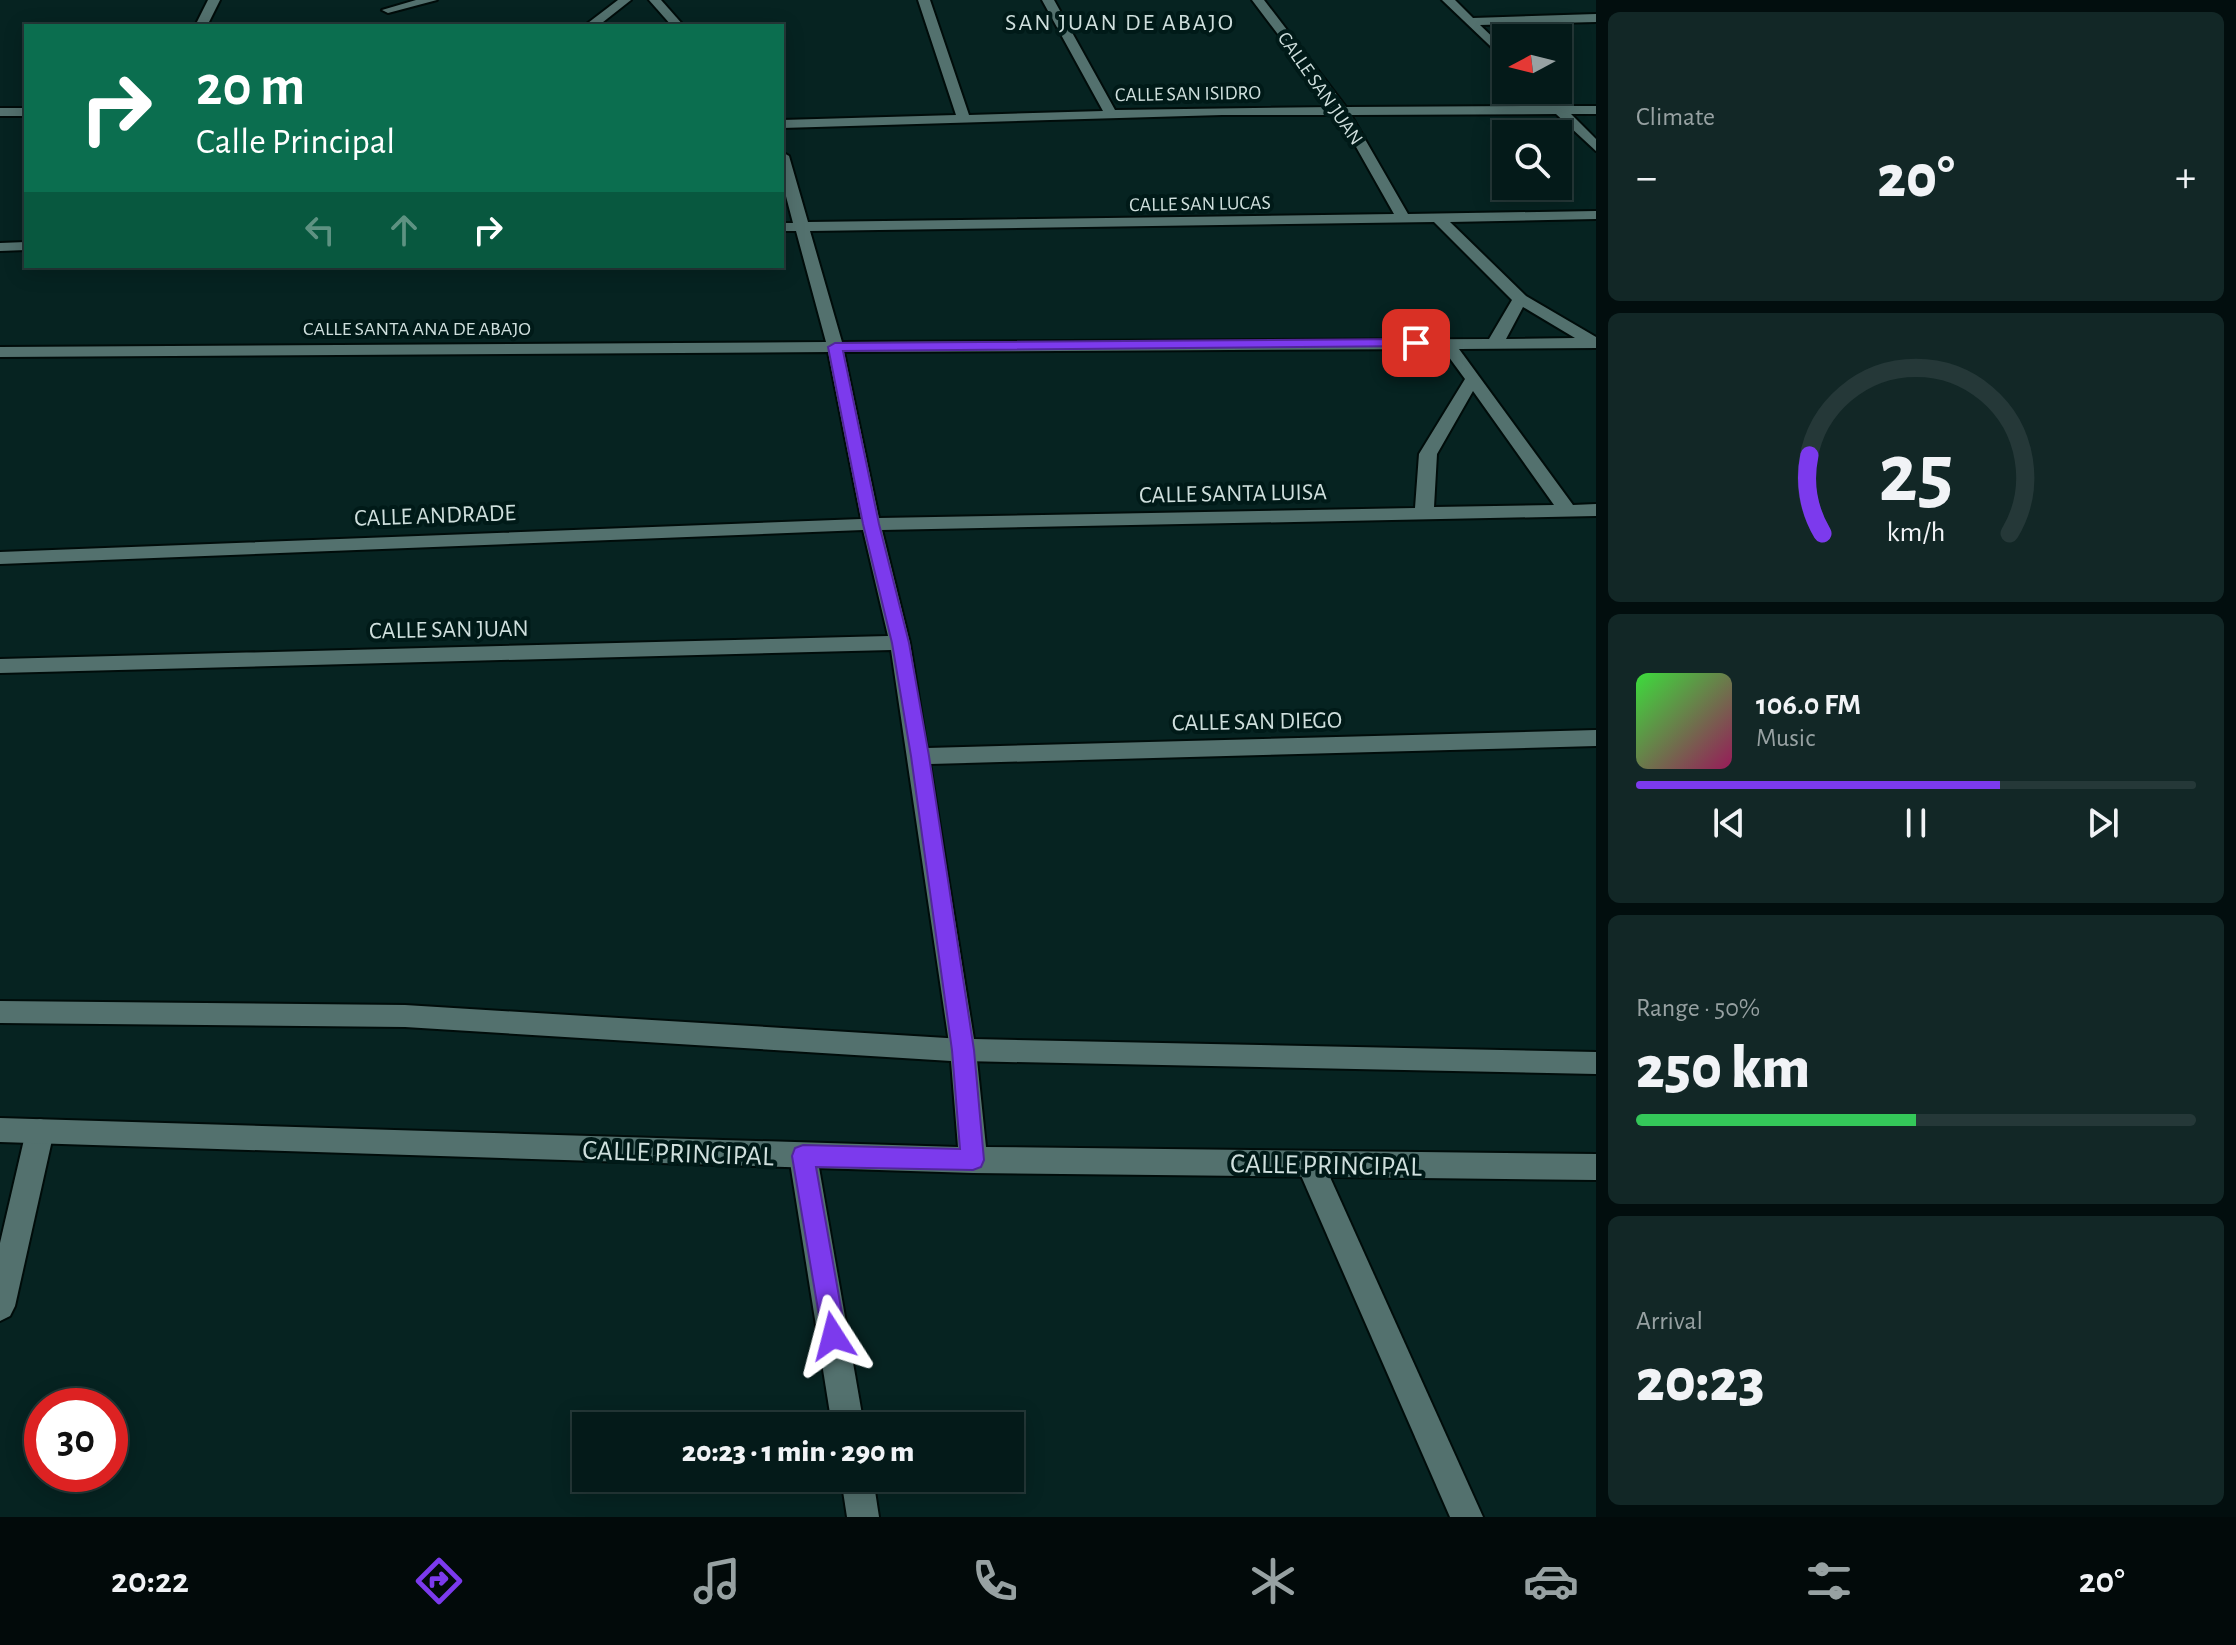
<!DOCTYPE html>
<meta charset="utf-8">
<style>
:root{--surface:#041a19;--page:#122726;--text:#f1f3f6;--muted:#97a1a2;--line:#253838;--accent:#7c3aed}
body{margin:0;font-family:"Alegreya Sans",sans-serif;background:var(--page);color:var(--text);height:100vh;display:flex;flex-direction:column;font-size:30px;white-space:nowrap}
*{box-sizing:border-box;margin:0}
p{font-size:26px;color:var(--muted)}
.icon{flex:none;width:44px;height:44px;fill:none;stroke:currentColor;stroke-width:2;stroke-linecap:round;stroke-linejoin:round}
.map{position:relative;flex:1;overflow:hidden}
.sheet{display:flex;flex-direction:column;gap:12px;padding:12px;background:#020e0e;width:640px}
.sheet>*{flex:none}
.guide{position:absolute;left:24px;top:24px;width:760px;height:244px;border-radius:0px;box-shadow:0 4px 20px #0003,0 0 0 2px var(--line);background:#0b6e4f;color:#fff;overflow:hidden}
.needle{width:52px;rotate:263deg}
.controls{position:absolute;left:1492px;top:24px;display:grid;gap:16px}
.controls a{display:grid;place-items:center;width:80px;height:80px;border-radius:0px;background:var(--surface);box-shadow:0 4px 20px #0003,0 0 0 2px var(--line);font-size:40px}
.speed{position:absolute;left:24px;top:1388px;display:flex;gap:16px;font-size:40px;font-weight:700;text-align:center}
.speed>*{display:grid;place-content:center;width:104px;height:104px;border-radius:50%;background:var(--surface);box-shadow:0 4px 20px #0003,0 0 0 2px var(--line);line-height:1}
.speed .limit{border:12px solid #d22;background:#fff;color:#111}
.pin{position:absolute;display:grid;place-items:center;width:68px;height:68px;color:#fff;margin:-34px;border-radius:16px;box-shadow:0 4px 12px #0006}
.me{position:absolute;width:88px;margin:-44px;rotate:351deg;stroke-linejoin:round;filter:drop-shadow(0 0 6px #0008)}
.turn{display:flex;align-items:center;gap:28px;height:168px;padding:0 40px;font-size:36px}
.turn .icon{width:104px;height:104px;stroke-width:2.5}
.turn b{display:block;font-size:56px;line-height:68px}
.lanes{display:flex;align-items:center;height:76px;padding:0 40px;background:#0003;justify-content:center;gap:40px;direction:ltr}
.lanes .off{opacity:.35}
.big{font-size:60px;font-weight:800;line-height:1.1}
.sheet .tile{flex:1;display:flex;flex-direction:column;justify-content:center;gap:12px;min-width:0;padding:0 28px;border-radius:12px;background:var(--page)}
.sheet .dial{align-items:center;gap:0}
.dial svg{height:208px;overflow:visible;fill:none;stroke:var(--line);stroke-width:7;stroke-linecap:round;text-anchor:middle}
.dial text{fill:var(--text);stroke:none}
.song{display:flex;align-items:center;gap:24px}
.cover{width:96px;height:96px;border-radius:12px;background:linear-gradient(135deg,hsl(120 70% 55%),hsl(330 70% 35%))}
.played{height:8px;border-radius:4px;background:linear-gradient(90deg,var(--accent) 65%,var(--line) 65%)}
.keys{display:flex;justify-content:space-around;direction:ltr}
.heat{display:flex;justify-content:space-between;align-items:center;font-size:44px;direction:ltr}
.charge{height:12px;border-radius:6px;background:linear-gradient(90deg,#34c759 50%,var(--line) 0)}
.trip{position:absolute;left:572px;top:1412px;width:452px;height:80px;border-radius:0px;background:var(--surface);box-shadow:0 4px 20px #0003,0 0 0 2px var(--line);font-weight:800;line-height:80px;text-align:center}
.menu{display:flex;height:128px;justify-content:space-around;align-items:center;background:#020a0a;color:var(--muted)}
.menu .icon{width:56px;height:56px}
.menu .active{color:var(--accent)}
.menu b{font-size:36px;color:var(--text)}
main{display:flex;flex:1;min-height:0}
.map>svg:first-child{display:block}
.lines{fill:none;stroke-linecap:round;stroke-linejoin:round}
.minor-casing{stroke:#000c0a;stroke-width:4}
.tertiary-casing{stroke:#000c0a;stroke-width:4}
.minor{fill:#53716e;fill-rule:evenodd}
.tertiary{fill:#53716e;fill-rule:evenodd}
.route{fill:#7c3aed;stroke:#51269a;stroke-width:2}
.labels{text-anchor:middle;stroke-width:8;stroke-linejoin:round;paint-order:stroke}
.far-street-label{font-size:20px;fill:#cfdfdd;stroke:#001a18}
.far-quarter-label{font-size:24px;letter-spacing:2px;fill:#cfdfdd;stroke:#001a18}
.street-label{font-size:24px;fill:#cfdfdd;stroke:#001a18}
.near-street-label{font-size:28px;fill:#cfdfdd;stroke:#001a18}
</style>
<main>
<div class="map">
<svg width="1596" height="1517" viewBox="0 0 1596 1517">
<rect width="100%" height="100%" fill="#062321"/>
<g class="lines">
<g class="minor-casing">
<g id="minor">
<polygon points="208,0 220,0 207,26 195,26"/>
<polygon points="416,0 437,0 388,13 382,10"/>
<polygon points="618,0 631,0 598,26 584,26"/>
<polygon points="649,0 661,0 684,26 672,26"/>
<path d="M918,0H930L969,115L1103,111L1042,0H1054L1115,110L1333,107L1252,0H1264L1346,107L1549,106L1534,90H1547L1563,106H1596V114H1571L1596,139V151L1556,114L1351,115L1408,214L1596,211V219L1450,222L1526,296L1596,337V348L1459,349L1573,505L1596,504V516L882,530L910,643L927,748L1596,730V746L930,764L974,1039L1596,1052V1074L963,1061L954,1058L950,1050L891,650L0,673V659L888,636L863,530L0,564V552L861,519L828,352L0,357V347L826,342L796,231H782V223H793L782,181V152L789,156L808,222L1394,214L1338,115H1222L782,128V120L956,115ZM1434,222L1512,300L1489,339L842,342L810,231ZM1523,307L1575,338L1506,339ZM1443,349L1465,379L1419,454L1415,508L879,518L844,352ZM1473,391L1554,505L1434,507L1437,454Z"/>
<polygon points="1442,0 1455,0 1473,18 1596,14 1596,22 1480,25 1506,50 1506,61"/>
<rect x="0" y="108" width="26" height="8"/>
<polygon points="26,242 26,250 0,251 0,243"/>
<polygon points="40,1119 50,1122 54,1131 15,1306 10,1316 0,1321 0,1243 26,1131 30,1122"/>
<polygon points="803,1143 813,1147 817,1156 864,1426 832,1426 789,1156 793,1147"/>
<polygon points="1310,1151 1320,1155 1483,1517 1450,1517 1296,1164 1300,1155"/>
<polygon points="841,1478 873,1478 879,1517 847,1517"/>
</g>
</g>
<g class="tertiary-casing">
<polygon id="tertiary" points="0,1001 405,1005 963,1039 972,1042 976,1050 986,1147 1596,1154 1596,1180 973,1173 0,1142 0,1118 958,1147 951,1061 405,1027 0,1023"/>
</g>
<use href="#minor" class="minor"/>
<use href="#tertiary" class="tertiary"/>
</g>
<polygon class="route" points="1416,339 1423,343 1421,346 843,351 879,524 909,643 929,756 974,1050 984,1160 981,1167 973,1170 816,1167 846,1336 842,1345 833,1348 824,1345 792,1156 795,1148 803,1145 960,1149 952,1050 911,756 892,643 863,524 828,347 835,343"/>
<g class="labels">
<g class="far-street-label">
<text transform="translate(1321 88) rotate(55)" y="7">CALLE SAN JUAN</text>
<text transform="translate(1188 93) rotate(-1)" y="7">CALLE SAN ISIDRO</text>
<text transform="translate(1200 203) rotate(-1)" y="7">CALLE SAN LUCAS</text>
<text x="417" y="335">CALLE SANTA ANA DE ABAJO</text>
</g>
<g class="far-quarter-label">
<text x="1120" y="30">SAN JUAN DE ABAJO</text>
</g>
<g class="street-label">
<text transform="translate(1233 493) rotate(-1)" y="8">CALLE SANTA LUISA</text>
<text transform="translate(435 515) rotate(-2)" y="8">CALLE ANDRADE</text>
<text transform="translate(449 629) rotate(-1)" y="8">CALLE SAN JUAN</text>
<text transform="translate(1257 721) rotate(-1)" y="8">CALLE SAN DIEGO</text>
</g>
<g class="near-street-label">
<text transform="translate(678 1152) rotate(2)" y="10">CALLE PRINCIPAL</text>
<text transform="translate(1326 1164) rotate(1)" y="10">CALLE PRINCIPAL</text>
</g>
</g>
</svg>
<div class="controls">
<a><svg class="needle" viewBox="-14 -14 28 28"><path d="M0-13l5 13h-10z" fill="#e53935"/><path d="M0 13l5-13h-10z" fill="#97a1a2"/></svg></a>
<a><svg class="icon" aria-label="search" viewBox="0 0 24 24"><circle cx="10" cy="10" r="6"/><path d="M15 15l6 6"/></svg></a>
</div>
<div class="speed"><div class="limit">30</div></div>
<div class="pin" style="left:1416px;top:343px;background:#d93025"><svg class="icon" aria-label="arrive" viewBox="0 0 24 24"><path d="M6 21V4h12l-3 4 3 4H6"/></svg></div>
<svg class="me" style="left:833px;top:1336px" viewBox="-20 -20 40 40"><path d="M0-17L14 15 0 8-14 15z" fill="#7c3aed" stroke="#fff" stroke-width="4"/></svg>
<div class="trip">20:23 · 1 min · 290 m</div>
<div class="guide">
<div class="turn"><svg class="icon" aria-label="right" viewBox="0 0 24 24"><path d="M7 20v-9h11M14 6l5 5-5 5"/></svg><div><b>20 m</b>Calle Principal</div></div>
<div class="lanes"><svg class="icon off" aria-label="left" viewBox="0 0 24 24"><path d="M17 20v-9H6M10 6l-5 5 5 5"/></svg><svg class="icon off" aria-label="ahead" viewBox="0 0 24 24"><path d="M12 20V5M6 11l6-6 6 6"/></svg><svg class="icon" aria-label="right" viewBox="0 0 24 24"><path d="M7 20v-9h11M14 6l5 5-5 5"/></svg></div>
</div>
</div>
<section class="sheet">
<div class="tile"><p>Climate</p>
<div class="heat"><a>−</a><b class="big">20°</b><a>+</a></div>
</div>
<div class="tile dial"><svg viewBox="0 0 100 80">
<path d="M14 69A42 42 0 1 1 86 69"/>
<path d="M14 69A42 42 0 0 1 9 39" stroke="#7c3aed"/>
<text x="50" y="56" font-size="32" font-weight="700">25</text>
<text x="50" y="72" font-size="11">km/h</text>
</svg></div>
<div class="tile">
<div class="song"><i class="cover"></i><div><b>106.0 FM</b><p>Music</p></div></div>
<div class="played"></div>
<div class="keys"><svg class="icon" aria-label="previous" viewBox="0 0 24 24"><path d="M18 5L8 12l10 7zM5 5v14"/></svg><svg class="icon" aria-label="pause" viewBox="0 0 24 24"><path d="M8 5v14M16 5v14"/></svg><svg class="icon" aria-label="next" viewBox="0 0 24 24"><path d="M6 5l10 7-10 7zM19 5v14"/></svg></div>
</div>
<div class="tile"><p>Range · 50%</p><b class="big">250 km</b><div class="charge"></div></div>
<div class="tile"><p>Arrival</p><b class="big">20:23</b></div>
</section>
</main>
<nav class="menu">
<b>20:22</b>
<svg class="icon active" aria-label="directions" viewBox="0 0 24 24"><path d="M12 3l9 9-9 9-9-9zM9 14v-3h6M13 9l2 2-2 2"/></svg>
<svg class="icon" aria-label="music" viewBox="0 0 24 24"><path d="M9 18V5l10-2v13"/><circle cx="6" cy="18" r="3"/><circle cx="16" cy="16" r="3"/></svg>
<svg class="icon" aria-label="phone" viewBox="0 0 24 24"><path d="M5 4h4l2 5-3 2q2 4 5 5l2-3 5 2v4C11 20 4 13 5 4z"/></svg>
<svg class="icon" aria-label="climate" viewBox="0 0 24 24"><path d="M12 3v18M4 7l16 10M4 17L20 7"/></svg>
<svg class="icon" aria-label="car" viewBox="0 0 24 24"><path d="M5 17H2v-5l4-1 3-4h7l3 4 3 1v5h-3M9 17h6M6 11h13"/><circle cx="7" cy="17" r="2"/><circle cx="17" cy="17" r="2"/></svg>
<svg class="icon" aria-label="filters" viewBox="0 0 24 24"><path d="M4 7h16M4 17h16"/><circle cx="9" cy="7" r="2"/><circle cx="15" cy="17" r="2"/></svg>
<b>20°</b>
</nav>
